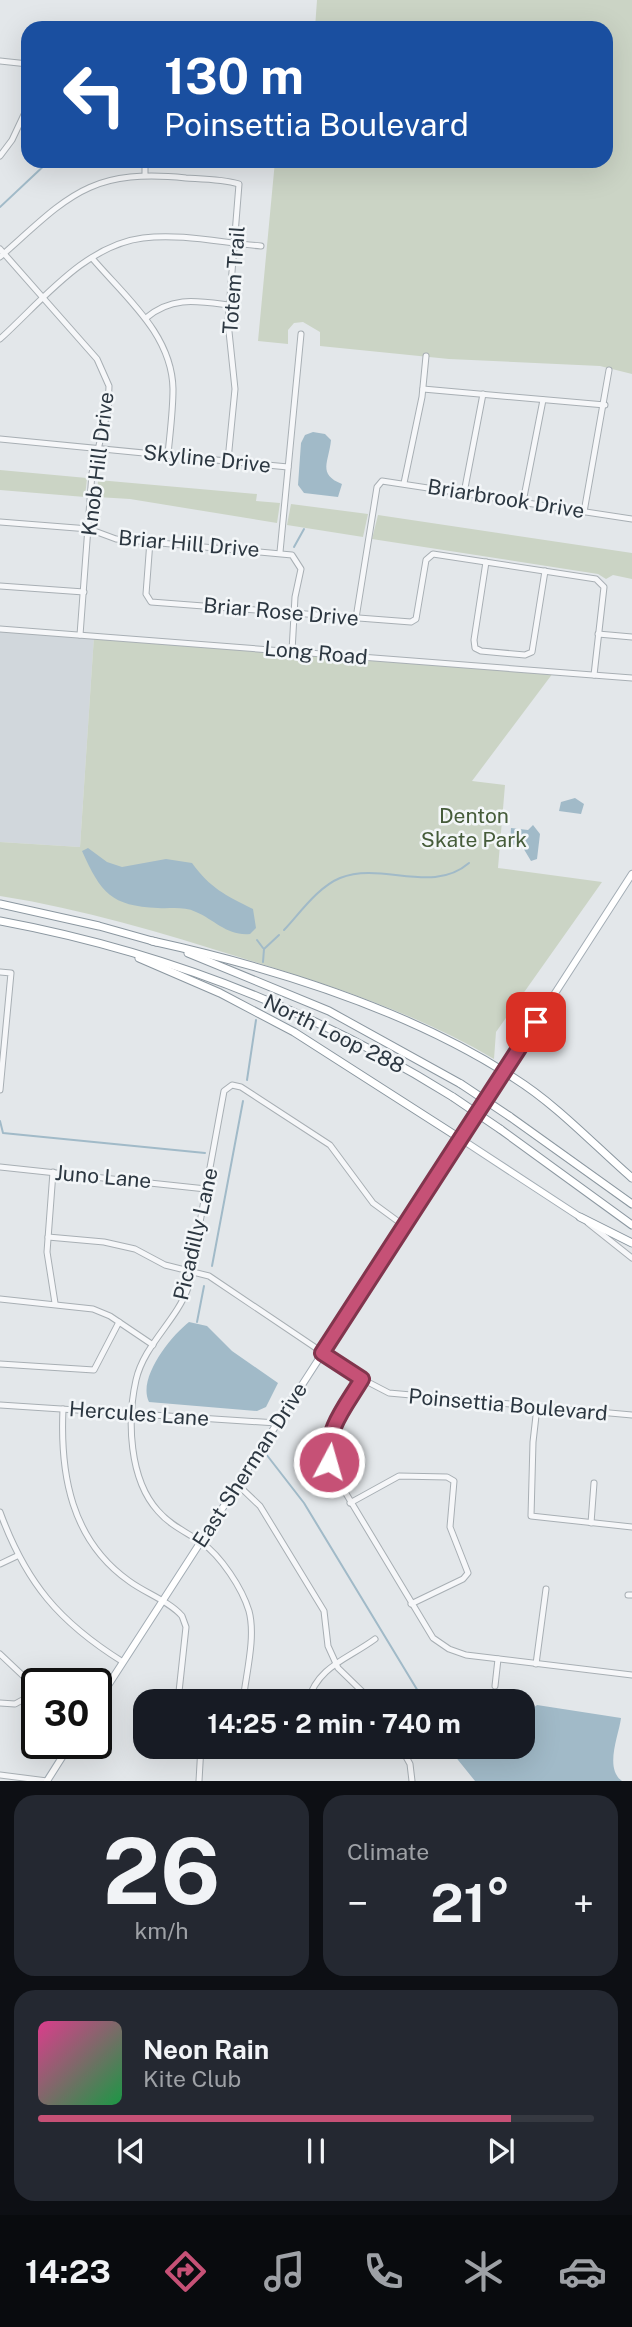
<!DOCTYPE html>
<meta charset="utf-8">
<style>
:root{--surface:#171b24;--page:#242831;--text:#f1f3f6;--muted:#9ea1a6;--line:#363941;--accent:#c65176}
body{margin:0;font-family:"Public Sans",sans-serif;background:var(--page);color:var(--text);height:100vh;display:flex;flex-direction:column;font-size:26px;white-space:nowrap}
*{box-sizing:border-box;margin:0}
p{font-size:23px;color:var(--muted)}
.icon{flex:none;width:38px;height:38px;fill:none;stroke:currentColor;stroke-width:2;stroke-linecap:round;stroke-linejoin:round}
.map{position:relative;height:1781px;overflow:hidden}
.panel{display:flex;flex-direction:column;gap:14px;padding:14px;background:#0d0f14;flex:1}
.panel>*{flex:none}
.hud{position:absolute;left:21px;top:21px;width:592px;height:147px;border-radius:21px;box-shadow:0 7px 28px #0002;background:#1a4fa0;color:#fff;overflow:hidden}
.speed{position:absolute;left:21px;top:1668px;display:flex;gap:14px;font-size:35px;font-weight:700;text-align:center}
.speed>*{display:grid;place-content:center;width:91px;height:91px;border-radius:50%;background:var(--surface);box-shadow:0 7px 28px #0002;line-height:1}
.speed .limit{border:4px solid #111;border-radius:10px;background:#fff;color:#111}
.pin{position:absolute;display:grid;place-items:center;width:60px;height:60px;color:#fff;margin:-30px;border-radius:14px;box-shadow:0 4px 10px #0006}
.me{position:absolute;width:77px;margin:-38px;rotate:6deg;stroke-linejoin:round;filter:drop-shadow(0 0 5px #0008)}
.turn{display:flex;align-items:center;gap:24px;height:147px;padding:0 28px;font-size:32px}
.turn .icon{width:91px;height:91px;stroke-width:2.5}
.turn b{display:block;font-size:49px;line-height:60px}
.big{font-size:52px;font-weight:700;line-height:1.1}
.panel .tile{flex:1;display:flex;flex-direction:column;justify-content:center;gap:10px;min-width:0;padding:0 24px;border-radius:21px;background:var(--page)}
.panel .dial{align-items:center;gap:0}
.dial b{font-size:91px;line-height:1}
.song{display:flex;align-items:center;gap:21px}
.cover{width:84px;height:84px;border-radius:10px;background:linear-gradient(135deg,hsl(330 70% 55%),hsl(140 70% 35%))}
.played{height:7px;border-radius:4px;background:linear-gradient(90deg,var(--accent) 85%,var(--line) 85%)}
.keys{display:flex;justify-content:space-around;direction:ltr}
.heat{display:flex;justify-content:space-between;align-items:center;font-size:38px;direction:ltr}
.panel .tiles{flex:1;display:grid;gap:14px;grid-template-columns:1fr 1fr}
.tile:last-child{grid-column:span 2}
.trip{position:absolute;left:133px;top:1689px;width:402px;height:70px;border-radius:21px;background:var(--surface);box-shadow:0 7px 28px #0002;font-weight:700;line-height:70px;text-align:center}
.menu{display:flex;height:112px;justify-content:space-around;align-items:center;background:#090b0e;color:var(--muted)}
.menu .icon{width:49px;height:49px}
.menu .selected{color:var(--accent)}
.menu b{font-size:32px;color:var(--text)}
.map>svg:first-child{display:block}
.built{fill:#d1d7dc}
.green{fill:#cbd4c5}
.water{fill:#a1bac8}
.lines{fill:none;stroke-linecap:round;stroke-linejoin:round}
.stream{stroke:#a1bac8;stroke-width:2}
.minor-casing{stroke:#a8afb4;stroke-width:7}
.major-casing{stroke:#a3adb5;stroke-width:8}
.highway-casing{stroke:#8b97a0;stroke-width:9}
.minor{stroke:#f6f7f9;stroke-width:5}
.major{stroke:#fff;stroke-width:6}
.highway{stroke:#fff;stroke-width:7}
.highway-bridge-casing{stroke:#8b97a0;stroke-width:9;stroke-linecap:butt}
.highway-bridge{stroke:#fff;stroke-width:7}
.route-casing{stroke:#81354d;stroke-width:18}
.route{stroke:#c65176;stroke-width:12}
.labels{text-anchor:middle;stroke-width:5;stroke-linejoin:round;paint-order:stroke}
.street-label{font-size:21px;fill:#2c3741;stroke:#f3f6f8}
.park-label{font-size:21px;fill:#465c3a;stroke:#f3f6f8}
</style>
<div class="map">
<svg width="632" height="1781" viewBox="0 0 632 1781">
<rect width="100%" height="100%" fill="#e3e7ea"/>
<polygon class="built" points="0,629 94,636 80,847 0,842"/>
<g class="green">
<polygon points="317,0 632,0 632,374 600,366 449,359 320,346 320,332 303,322 294,323 288,330 288,344 258,341 275,161 606,161 606,28 315,28"/>
<polygon points="0,470 87,478 85,497 0,490"/>
<polygon points="98,480 257,494 256,501 280,503 277,523 130,499 97,497"/>
<polygon points="291,504 368,514 363,537 287,525"/>
<polygon points="378,515 632,553 632,579 613,575 606,579 598,574 372,539"/>
<path d="M94,636L553,673L472,781L505,785L498,868L602,882L496,1032L494,1059C415,1012 329,985 242,958C162,933 83,909 0,896V842L80,847Z"/>
</g>
<g class="water">
<path d="M313,432L325,434L331,440C329,462 317,474 342,484L338,497L304,493L298,485L301,443L305,435Z"/>
<polygon points="575,798 584,804 581,814 559,811 561,802"/>
<polygon points="533,825 540,834 537,859 531,861 522,846 510,844 511,828 528,830"/>
<path d="M88,848L107,862L122,867L166,859L192,863C210,888 225,895 253,909L256,928L250,934C227,936 215,920 196,912C183,906 171,909 158,908C111,906 101,893 82,851Z"/>
<path d="M189,1322L207,1326L232,1351L278,1383L266,1407L257,1411L149,1402C137,1378 171,1336 189,1322Z"/>
<path d="M537,1705L621,1718C619,1735 604,1768 622,1781H475L454,1755V1749L511,1750L523,1746V1716Z"/>
</g>
<g class="lines">
<g class="stream">
<polyline points="0,207 49,161"/>
<polyline points="294,547 304,529"/>
<path d="M284,930C300,913 318,887 340,878C382,861 432,895 469,863"/>
<polyline points="257,940 263,948"/>
<polyline points="263,962 264,949 279,935"/>
<polyline points="247,1080 256,1020"/>
<polyline points="0,1121 3,1133 205,1153"/>
<polyline points="212,1266 243,1101"/>
<polyline points="197,1322 204,1286"/>
<polyline points="266,1454 304,1503 424,1701"/>
</g>
<g class="minor-casing">
<g id="minor">
<polyline points="0,61 28,64"/>
<polyline points="0,156 12,140 28,106"/>
<polyline points="145,161 145,175"/>
<polyline points="0,249 97,359 109,386 108,410 92,473 80,635"/>
<path d="M0,257C68,197 88,168 186,178C203,179 222,179 239,184L228,322L235,389L228,460"/>
<path d="M92,258C125,297 172,334 173,389C173,411 170,433 168,454"/>
<path d="M146,318C172,296 197,301 229,305"/>
<path d="M0,339C41,302 85,245 143,238C181,233 223,243 261,246"/>
<polyline points="423,389 605,405"/>
<polyline points="0,439 288,467"/>
<polyline points="404,483 422,397 426,356"/>
<polyline points="464,493 483,394"/>
<polyline points="523,502 543,400"/>
<polyline points="584,512 609,370"/>
<polyline points="0,522 89,529 116,539 292,555 301,569 295,597 292,651"/>
<polyline points="150,541 146,594 151,602 411,622 416,619 426,560 433,554 596,579 604,587 594,675"/>
<polyline points="280,552 301,334"/>
<polyline points="486,562 474,640 475,648 481,651 525,655 532,652 545,571"/>
<polyline points="0,586 84,592"/>
<polyline points="356,618 377,487 382,481 632,519"/>
<polyline points="0,629 632,678"/>
<polyline points="598,634 632,637"/>
<polyline points="0,972 11,973 0,1090"/>
<polyline points="0,1167 206,1189"/>
<polyline points="53,1172 47,1252 55,1303"/>
<polyline points="588,1223 632,1258"/>
<polyline points="48,1237 104,1242 135,1249 165,1265 209,1276 362,1379 389,1393 632,1415"/>
<polyline points="0,1299 93,1309 110,1316 153,1345"/>
<polyline points="0,1364 94,1370 119,1322"/>
<path d="M362,1379C344,1408 323,1432 330,1467L433,1638L449,1649L466,1655L632,1675"/>
<polyline points="0,1405 277,1423"/>
<polyline points="537,1407 533,1442 531,1516 632,1527"/>
<path d="M63,1409C60,1474 71,1540 129,1581C145,1593 169,1601 182,1616L186,1627L178,1701"/>
<polyline points="237,1484 260,1506 324,1611 328,1646 338,1668 372,1701"/>
<polyline points="350,1503 399,1476 447,1477 454,1481 450,1527 468,1573 463,1579 411,1604"/>
<path d="M0,1512C26,1583 59,1622 123,1662"/>
<polyline points="591,1523 594,1483"/>
<polyline points="0,1564 17,1556"/>
<polyline points="628,1595 632,1595"/>
<polyline points="0,1654 37,1689"/>
<polyline points="536,1664 546,1589"/>
<polyline points="495,1686 498,1659"/>
<path d="M243,1701C246,1674 256,1637 249,1611C242,1588 221,1556 201,1542C186,1532 170,1525 158,1511C129,1479 127,1420 136,1380C144,1345 176,1321 188,1288L224,1091L232,1085L241,1087L330,1145L373,1203L403,1225"/>
<path d="M308,1701C318,1666 348,1659 375,1639"/>
<polyline points="0,1703 15,1704 37,1692"/>
<polyline points="383,1746 386,1746"/>
<polyline points="400,1746 410,1764 412,1781"/>
<polyline points="0,1775 47,1781"/>
<polyline points="199,1781 201,1746"/>
</g>
</g>
<g class="major-casing">
<g id="major">
<polyline points="461,1139 580,1217"/>
<polyline points="96,1704 632,874"/>
<polyline points="47,1781 71,1743"/>
</g>
</g>
<g class="highway-casing">
<g id="highway">
<polyline points="0,904 99,926 156,942"/>
<path d="M0,921C161,951 314,1010 453,1097"/>
<path d="M152,941C275,968 408,1009 514,1078C557,1105 594,1145 632,1178"/>
<polyline points="188,953 329,1011 461,1084"/>
<polyline points="139,958 220,993 294,1032 461,1139"/>
<polyline points="509,1116 632,1204"/>
<polyline points="500,1129 632,1225"/>
<polyline points="580,1217 632,1243"/>
</g>
</g>
<use href="#minor" class="minor"/>
<use href="#major" class="major"/>
<use href="#highway" class="highway"/>
<g class="highway-bridge-casing">
<g id="highway-bridge">
<polyline points="461,1084 509,1116"/>
<polyline points="453,1097 500,1129"/>
</g>
</g>
<use href="#highway-bridge" class="highway-bridge"/>
</g>
<g class="lines">
<g class="route-casing">
<path id="route" d="M329,1462C325,1429 346,1406 362,1379L322,1353L536,1022"/>
</g>
<use href="#route" class="route"/>
</g>
<g class="labels">
<g class="street-label">
<text transform="translate(234 280) rotate(-86)" y="7">Totem Trail</text>
<text transform="translate(207 459) rotate(6)" y="7">Skyline Drive</text>
<text transform="translate(98 464) rotate(-83)" y="7">Knob Hill Drive</text>
<text transform="translate(506 499) rotate(9)" y="7">Briarbrook Drive</text>
<text transform="translate(189 544) rotate(5)" y="7">Briar Hill Drive</text>
<text transform="translate(281 612) rotate(5)" y="7">Briar Rose Drive</text>
<text transform="translate(316 653) rotate(5)" y="7">Long Road</text>
<text transform="translate(334 1034) rotate(26)" y="7">North Loop 288</text>
<text transform="translate(103 1177) rotate(5)" y="7">Juno Lane</text>
<text transform="translate(196 1234) rotate(-77)" y="7">Picadilly Lane</text>
<text transform="translate(508 1405) rotate(5)" y="7">Poinsettia Boulevard</text>
<text transform="translate(139 1414) rotate(4)" y="7">Hercules Lane</text>
<text transform="translate(250 1465) rotate(-57)" y="7">East Sherman Drive</text>
</g>
<g class="park-label">
<text x="474" y="823">Denton<tspan x="474" dy="24">Skate Park</tspan></text>
</g>
</g>
</svg>
<div class="speed"><div class="limit">30</div></div>
<div class="pin" style="left:536px;top:1022px;background:#d93025"><svg class="icon" aria-label="arrive" viewBox="0 0 24 24"><path d="M6 21V4h12l-3 4 3 4H6"/></svg></div>
<svg class="me" style="left:329px;top:1462px" viewBox="-20 -20 40 40"><circle r="17" fill="#c65176" stroke="#fff" stroke-width="3"/><path d="M0-11L8 9 0 5-8 9z" fill="#fff"/></svg>
<div class="trip">14:25 · 2 min · 740 m</div>
<div class="hud">
<div class="turn"><svg class="icon" aria-label="left" viewBox="0 0 24 24"><path d="M17 20v-9H6M10 6l-5 5 5 5"/></svg><div><b>130 m</b>Poinsettia Boulevard</div></div>
</div>
</div>
<section class="panel">
<div class="tiles">
<div class="tile dial"><b>26</b><p>km/h</p></div>
<div class="tile"><p>Climate</p>
<div class="heat"><a>−</a><b class="big">21°</b><a>+</a></div>
</div>
<div class="tile">
<div class="song"><i class="cover"></i><div><b>Neon Rain</b><p>Kite Club</p></div></div>
<div class="played"></div>
<div class="keys"><svg class="icon" aria-label="previous" viewBox="0 0 24 24"><path d="M18 5L8 12l10 7zM5 5v14"/></svg><svg class="icon" aria-label="pause" viewBox="0 0 24 24"><path d="M8 5v14M16 5v14"/></svg><svg class="icon" aria-label="next" viewBox="0 0 24 24"><path d="M6 5l10 7-10 7zM19 5v14"/></svg></div>
</div>
</div>
</section>
<nav class="menu">
<b>14:23</b>
<svg class="icon selected" aria-label="directions" viewBox="0 0 24 24"><path d="M12 3l9 9-9 9-9-9zM9 14v-3h6M13 9l2 2-2 2"/></svg>
<svg class="icon" aria-label="music" viewBox="0 0 24 24"><path d="M9 18V5l10-2v13"/><circle cx="6" cy="18" r="3"/><circle cx="16" cy="16" r="3"/></svg>
<svg class="icon" aria-label="phone" viewBox="0 0 24 24"><path d="M5 4h4l2 5-3 2q2 4 5 5l2-3 5 2v4C11 20 4 13 5 4z"/></svg>
<svg class="icon" aria-label="climate" viewBox="0 0 24 24"><path d="M12 3v18M4 7l16 10M4 17L20 7"/></svg>
<svg class="icon" aria-label="car" viewBox="0 0 24 24"><path d="M5 17H2v-5l4-1 3-4h7l3 4 3 1v5h-3M9 17h6M6 11h13"/><circle cx="7" cy="17" r="2"/><circle cx="17" cy="17" r="2"/></svg>
</nav>
